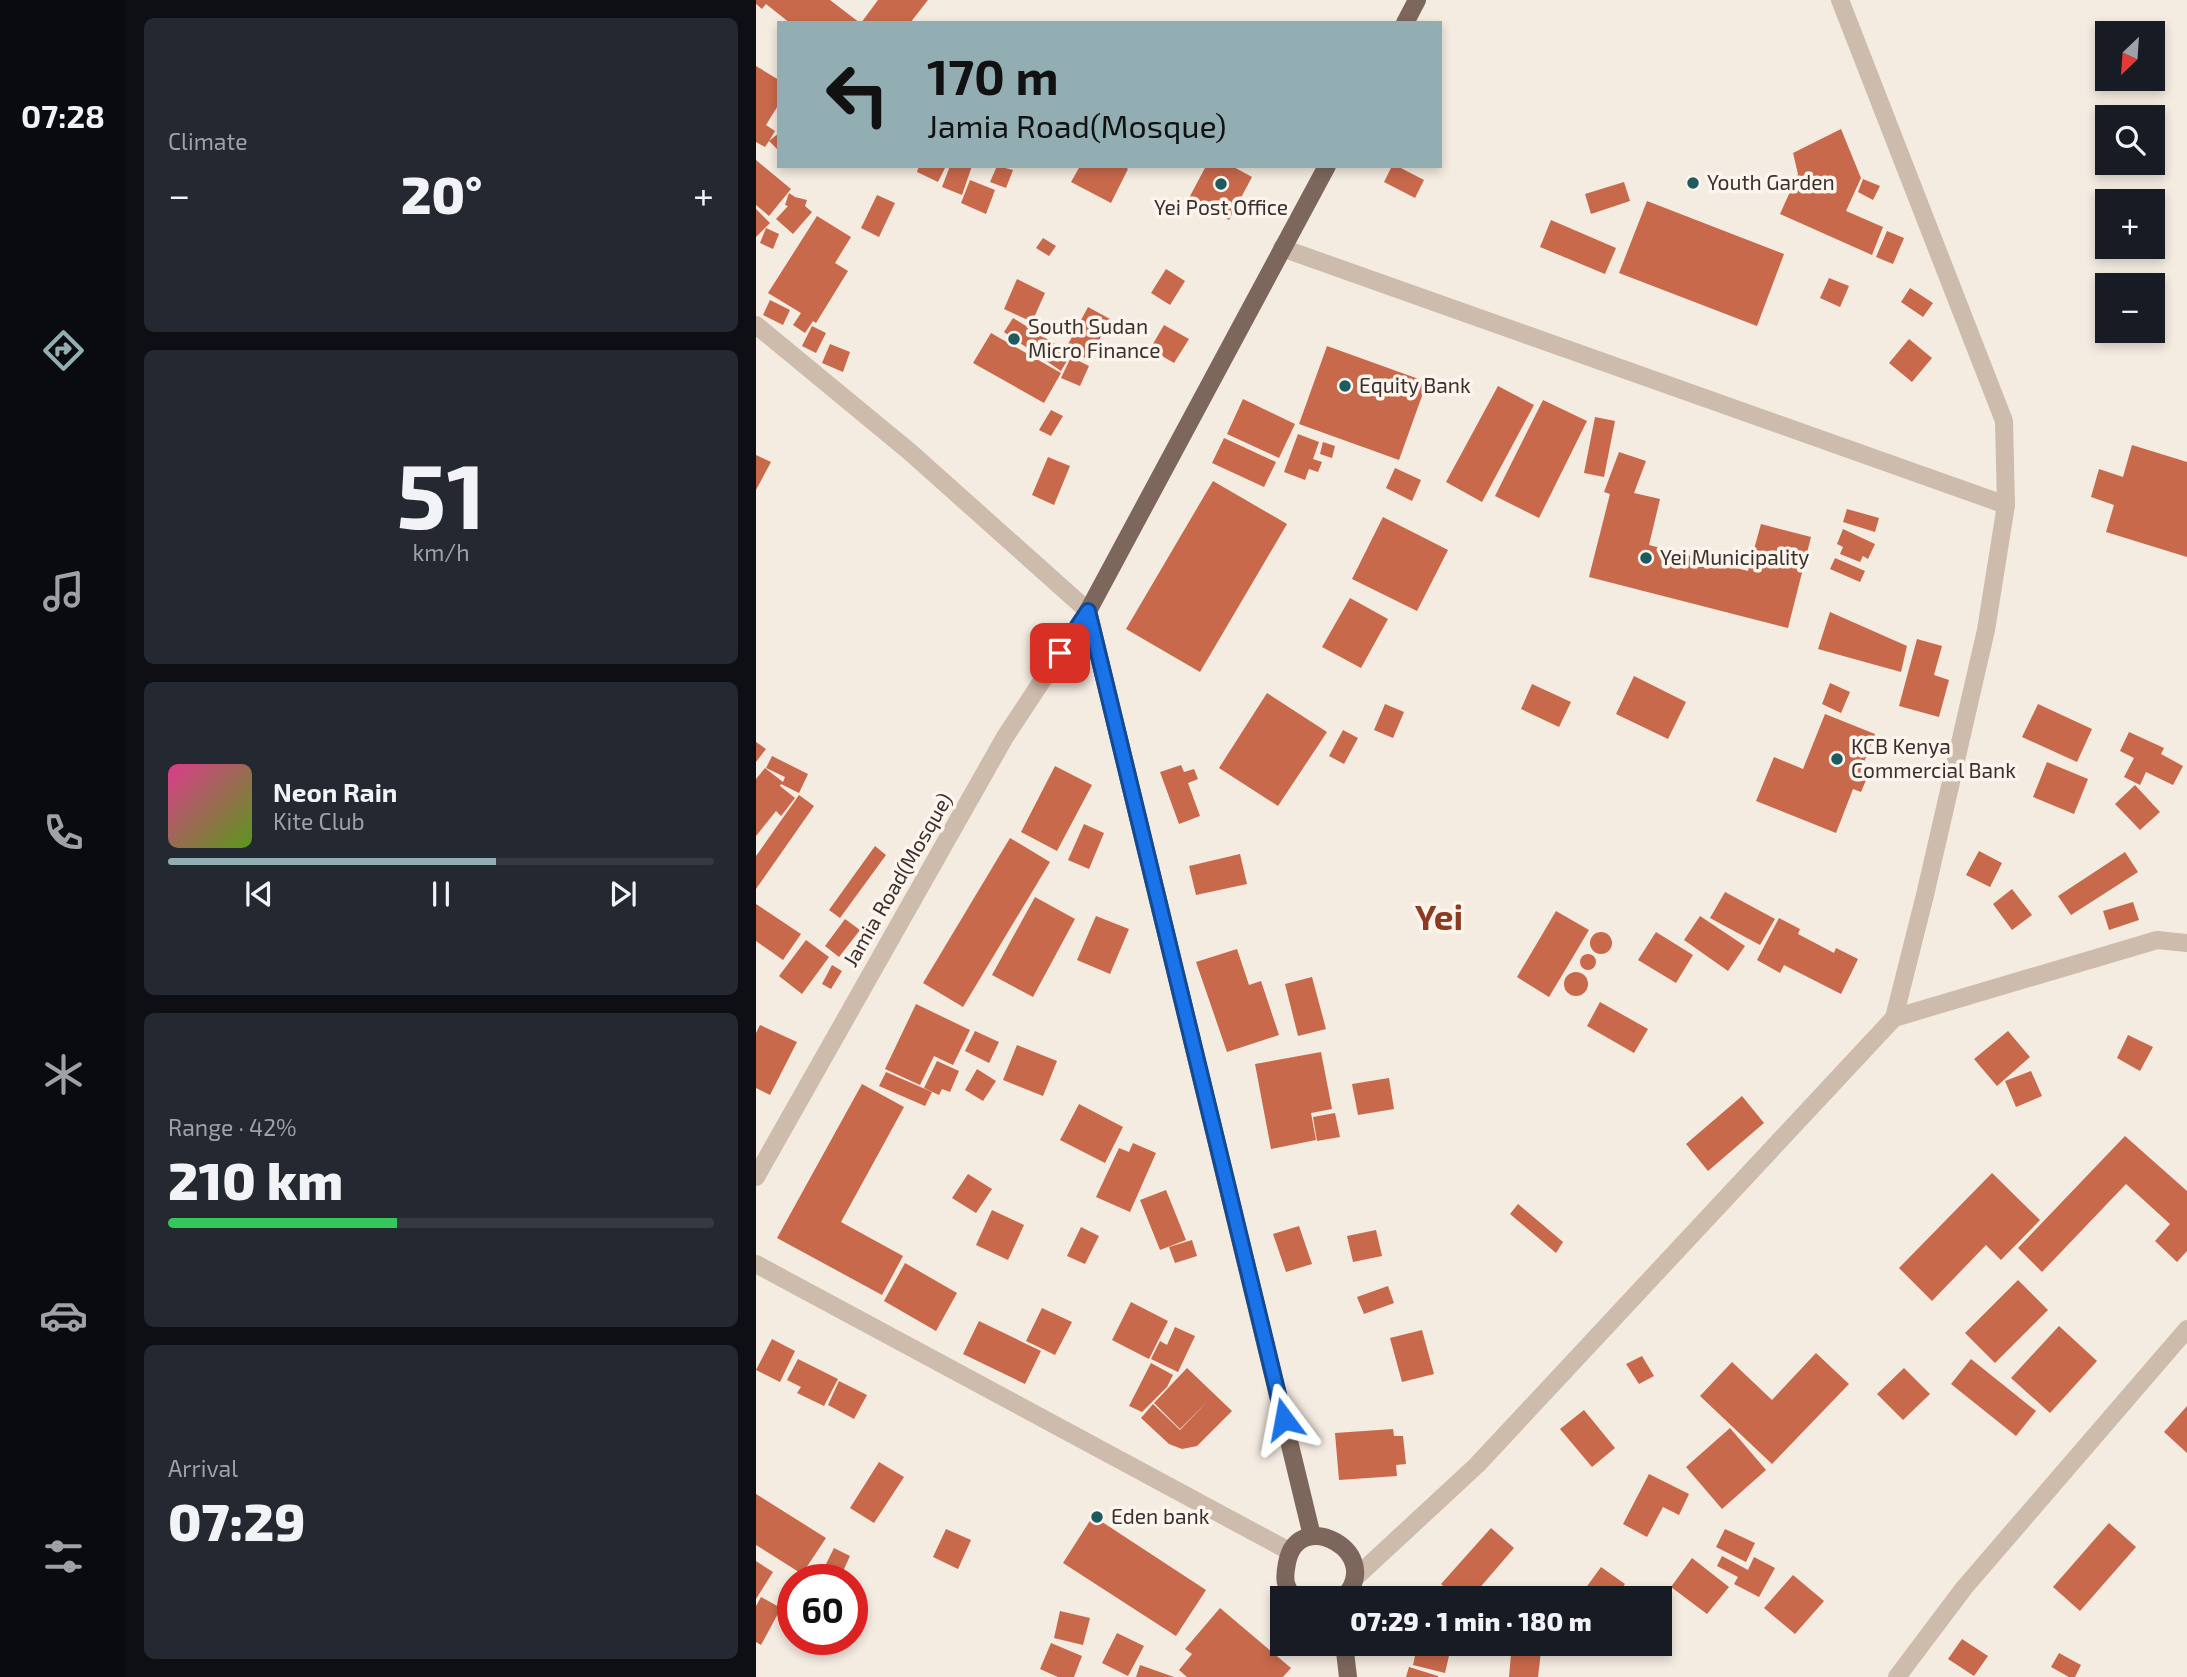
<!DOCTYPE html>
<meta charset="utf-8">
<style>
:root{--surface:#171b24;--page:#242831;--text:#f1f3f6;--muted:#9ea1a6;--line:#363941;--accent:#92aeb2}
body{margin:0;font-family:"Exo 2",sans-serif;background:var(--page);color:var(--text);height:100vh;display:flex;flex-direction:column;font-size:26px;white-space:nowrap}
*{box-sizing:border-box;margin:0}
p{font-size:23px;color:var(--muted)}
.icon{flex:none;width:38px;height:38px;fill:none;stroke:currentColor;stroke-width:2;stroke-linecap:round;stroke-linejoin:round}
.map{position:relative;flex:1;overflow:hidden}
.sheet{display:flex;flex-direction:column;gap:18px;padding:18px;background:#0d0f14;width:630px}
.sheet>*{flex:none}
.guide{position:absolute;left:21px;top:21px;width:665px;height:147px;border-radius:0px;box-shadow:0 4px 10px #0003;background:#92aeb2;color:#111;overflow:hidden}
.needle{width:46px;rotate:205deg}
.tools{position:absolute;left:1339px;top:21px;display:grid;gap:14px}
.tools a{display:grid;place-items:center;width:70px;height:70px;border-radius:0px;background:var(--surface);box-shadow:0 4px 10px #0003;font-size:35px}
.speed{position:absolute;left:21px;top:1564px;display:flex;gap:14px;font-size:35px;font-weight:700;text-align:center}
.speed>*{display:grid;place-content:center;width:91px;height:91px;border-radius:50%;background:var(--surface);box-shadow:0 4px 10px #0003;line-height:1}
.speed .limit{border:10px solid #d22;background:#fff;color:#111}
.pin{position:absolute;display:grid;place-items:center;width:60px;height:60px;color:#fff;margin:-30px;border-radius:14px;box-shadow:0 4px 10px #0006}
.me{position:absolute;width:77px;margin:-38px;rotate:347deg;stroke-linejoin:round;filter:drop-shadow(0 0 5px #0008)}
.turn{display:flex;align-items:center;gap:24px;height:147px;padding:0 35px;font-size:32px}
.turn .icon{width:91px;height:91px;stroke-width:2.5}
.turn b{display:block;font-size:49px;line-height:60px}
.big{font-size:52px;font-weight:800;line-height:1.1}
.sheet .card{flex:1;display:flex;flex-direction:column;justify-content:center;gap:10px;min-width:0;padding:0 24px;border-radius:10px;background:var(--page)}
.sheet .dial{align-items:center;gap:0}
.dial b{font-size:91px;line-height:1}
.song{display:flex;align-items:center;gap:21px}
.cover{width:84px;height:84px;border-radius:10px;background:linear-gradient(135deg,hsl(330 70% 55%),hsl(90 70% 35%))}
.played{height:7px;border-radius:4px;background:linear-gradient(90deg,var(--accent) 60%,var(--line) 60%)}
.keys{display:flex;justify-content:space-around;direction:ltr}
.heat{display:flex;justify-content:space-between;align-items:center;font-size:38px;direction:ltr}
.charge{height:10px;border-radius:5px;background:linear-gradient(90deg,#34c759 42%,var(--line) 0)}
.trip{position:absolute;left:514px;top:1586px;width:402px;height:70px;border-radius:0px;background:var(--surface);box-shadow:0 4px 10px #0003;font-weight:800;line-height:70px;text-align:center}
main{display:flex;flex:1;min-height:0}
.dock{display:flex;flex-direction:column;width:126px;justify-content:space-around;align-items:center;background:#090b0e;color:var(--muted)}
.dock .icon{width:49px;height:49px}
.dock .selected{color:var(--accent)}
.dock b{font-size:32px;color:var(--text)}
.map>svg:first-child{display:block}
.building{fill:#c8694b}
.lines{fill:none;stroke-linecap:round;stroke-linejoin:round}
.minor{stroke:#cdbbac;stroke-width:18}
.tertiary{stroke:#cdbbac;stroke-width:18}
.primary{stroke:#7d675c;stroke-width:18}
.route-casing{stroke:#114b97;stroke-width:18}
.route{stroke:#1a73e8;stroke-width:12}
.poi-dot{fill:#1f5a5e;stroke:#fbf5ee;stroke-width:2.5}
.labels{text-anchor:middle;stroke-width:7;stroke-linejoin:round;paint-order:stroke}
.poi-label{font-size:21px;fill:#3b302b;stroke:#fbf5ee;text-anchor:start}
.street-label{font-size:21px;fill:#3b302b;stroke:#fbf5ee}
.town-label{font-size:35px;font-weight:bold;fill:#8c3b22;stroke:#fbf5ee}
</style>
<main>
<nav class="dock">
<b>07:28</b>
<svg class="icon selected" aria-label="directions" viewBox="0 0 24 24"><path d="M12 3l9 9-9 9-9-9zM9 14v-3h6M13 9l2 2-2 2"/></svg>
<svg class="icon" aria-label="music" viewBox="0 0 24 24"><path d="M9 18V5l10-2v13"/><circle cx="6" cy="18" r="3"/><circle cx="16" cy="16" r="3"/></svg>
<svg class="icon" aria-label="phone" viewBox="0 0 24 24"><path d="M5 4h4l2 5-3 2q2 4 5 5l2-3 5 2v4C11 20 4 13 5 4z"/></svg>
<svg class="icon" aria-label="climate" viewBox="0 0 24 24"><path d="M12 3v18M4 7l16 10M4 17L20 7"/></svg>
<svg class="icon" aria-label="car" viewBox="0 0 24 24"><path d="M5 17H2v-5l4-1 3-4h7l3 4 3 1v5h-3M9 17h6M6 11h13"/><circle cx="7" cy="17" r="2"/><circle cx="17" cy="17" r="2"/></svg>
<svg class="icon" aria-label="filters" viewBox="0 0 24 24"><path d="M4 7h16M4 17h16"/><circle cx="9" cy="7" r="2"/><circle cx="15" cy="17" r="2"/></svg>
</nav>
<section class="sheet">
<div class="card"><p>Climate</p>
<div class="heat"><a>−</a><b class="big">20°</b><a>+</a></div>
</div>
<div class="card dial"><b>51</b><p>km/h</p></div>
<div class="card">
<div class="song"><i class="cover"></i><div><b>Neon Rain</b><p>Kite Club</p></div></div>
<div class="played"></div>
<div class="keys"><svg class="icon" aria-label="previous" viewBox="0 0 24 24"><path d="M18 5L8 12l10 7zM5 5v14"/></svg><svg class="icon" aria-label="pause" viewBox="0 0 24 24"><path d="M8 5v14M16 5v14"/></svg><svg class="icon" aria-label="next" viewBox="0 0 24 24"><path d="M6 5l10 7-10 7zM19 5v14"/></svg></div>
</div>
<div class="card"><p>Range · 42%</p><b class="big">210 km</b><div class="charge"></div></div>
<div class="card"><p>Arrival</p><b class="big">07:29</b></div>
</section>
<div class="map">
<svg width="1431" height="1677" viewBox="0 0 1431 1677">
<rect width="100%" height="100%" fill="#f4ebe1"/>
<g class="building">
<polygon points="0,0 74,0 104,23 34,23 10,4 6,9 0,4"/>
<polygon points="122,0 172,0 154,23 105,23"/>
<polygon points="0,66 23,80 23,104 10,125 19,131 13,141 23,133 23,151 13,141 9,147 0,142"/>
<polygon points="1085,129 1105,178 1090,211 1127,227 1116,255 1024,214 1042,174 1037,153"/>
<polygon points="0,160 35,189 13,216 0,205"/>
<polygon points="163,166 190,166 182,182 161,172"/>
<polygon points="194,166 216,166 206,195 186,187"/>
<polygon points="241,166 257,170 250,188 234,182"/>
<polygon points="324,166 368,166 372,169 355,203 315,182"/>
<polygon points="450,166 476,166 496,177 473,220 433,198"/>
<polygon points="636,166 641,166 668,180 659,198 628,182"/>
<polygon points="1107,179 1124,186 1117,200 1102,192"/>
<polygon points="214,180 239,190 230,214 205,203"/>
<polygon points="868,182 874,201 835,214 829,194"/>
<polygon points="33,193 39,197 51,200 49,206 56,212 37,234 20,219 32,206 29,205"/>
<polygon points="121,195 139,203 123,237 105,228"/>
<polygon points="891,201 1028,254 1001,326 863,273"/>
<polygon points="0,209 14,223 0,237"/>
<polygon points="61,216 95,237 79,263 92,271 60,323 57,321 49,333 37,325 45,313 12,293"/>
<polygon points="795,220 860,248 849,274 784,247"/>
<polygon points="10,228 23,234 17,249 4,243"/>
<polygon points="1131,231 1148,238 1137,264 1120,257"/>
<polygon points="287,238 300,246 293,256 280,248"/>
<polygon points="410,269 429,281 414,305 395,293"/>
<polygon points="1073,278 1093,286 1084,307 1064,298"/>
<polygon points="261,279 289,293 276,322 248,309"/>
<polygon points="1154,288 1177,303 1167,317 1145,302"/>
<polygon points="14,300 34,310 27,325 7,315"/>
<polygon points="332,307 354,319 333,360 310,348"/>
<polygon points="257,318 315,354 305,371 248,332"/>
<polygon points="408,325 433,339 418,363 394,349"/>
<polygon points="56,326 70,333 60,353 46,346"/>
<polygon points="235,333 305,373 288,403 217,363"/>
<polygon points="1153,339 1176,358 1156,382 1133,363"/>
<polygon points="74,344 94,352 87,372 66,363"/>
<polygon points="571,346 671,382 643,460 543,424"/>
<polygon points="315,357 333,366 324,386 305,378"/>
<polygon points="742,386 778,405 726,502 690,482"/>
<polygon points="487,399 539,424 523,458 471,434"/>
<polygon points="787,400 831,421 783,518 739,496"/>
<polygon points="295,410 307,416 295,436 283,430"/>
<polygon points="839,417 859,421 848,477 828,473"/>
<polygon points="542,434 563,442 557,459 566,462 562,472 553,469 549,480 528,472"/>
<polygon points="468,438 520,462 508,487 456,463"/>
<polygon points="567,442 579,446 576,458 564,454"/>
<polygon points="1376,445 1431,462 1431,557 1350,532 1358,505 1335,497 1343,469 1367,477"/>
<polygon points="863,452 890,461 878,493 904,499 893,545 992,571 1005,524 1055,537 1032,628 833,577 854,494 848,492"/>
<polygon points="0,455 15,462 0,490"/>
<polygon points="292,457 314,466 298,505 276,495"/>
<polygon points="639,468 665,480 656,501 630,488"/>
<polygon points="457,481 531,524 444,672 370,629"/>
<polygon points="1091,509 1123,518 1119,532 1087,522"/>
<polygon points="627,517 692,550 661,611 596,579"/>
<polygon points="1087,529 1119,544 1112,559 1107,556 1104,562 1084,554 1087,547 1081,544"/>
<polygon points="1079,558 1109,571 1104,582 1074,569"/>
<polygon points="594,598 632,619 605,668 566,647"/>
<polygon points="1074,612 1151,646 1145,672 1062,649"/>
<polygon points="1161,639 1186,646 1178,675 1193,680 1183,717 1143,706"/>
<polygon points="878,676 930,702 912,739 860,714"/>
<polygon points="1074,683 1094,692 1085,713 1066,704"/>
<polygon points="776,684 815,702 803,727 765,709"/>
<polygon points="511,693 571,732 522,806 463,768"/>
<polygon points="629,704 648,712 637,738 618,730"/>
<polygon points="1282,704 1336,729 1321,762 1266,737"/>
<polygon points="1069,714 1119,734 1105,770 1113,773 1105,792 1097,789 1080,833 1000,801 1018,757 1047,769"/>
<polygon points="587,730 602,738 588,764 573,756"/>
<polygon points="1373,732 1408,748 1405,754 1427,766 1417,785 1390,772 1384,785 1368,777 1378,758 1364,751"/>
<polygon points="0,742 10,749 0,762"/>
<polygon points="16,756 52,774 43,793 25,784 24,786 39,798 25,816 20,811 0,836 0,779 9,768 27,782 29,777 10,768"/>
<polygon points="1291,762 1332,779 1318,814 1277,797"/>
<polygon points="425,765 428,772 438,769 442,779 432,783 444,816 423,824 404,772"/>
<polygon points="299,766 336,785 301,851 265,832"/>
<polygon points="1379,785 1404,812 1384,830 1359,804"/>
<polygon points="43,795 58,806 0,889 0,856"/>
<polygon points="328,824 348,833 333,869 312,860"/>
<polygon points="254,838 294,862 207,1007 167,983"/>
<polygon points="119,846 130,855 84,918 73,910"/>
<polygon points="1223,851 1246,863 1234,887 1210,875"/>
<polygon points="1369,852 1382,872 1315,915 1302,896"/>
<polygon points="484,854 491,884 440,895 433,866"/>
<polygon points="1256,889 1276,915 1256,930 1237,904"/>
<polygon points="969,892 1019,919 1004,945 954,918"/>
<polygon points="279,897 319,919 277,997 236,975"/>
<polygon points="1377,902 1383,920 1353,930 1347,911"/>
<polygon points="0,904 45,934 27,960 0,941"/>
<polygon points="800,911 833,930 793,997 761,977"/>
<polygon points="340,916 373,929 354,974 321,960"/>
<polygon points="944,916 989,946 972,971 928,940"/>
<polygon points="1023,918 1044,929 1042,934 1078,953 1080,948 1102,959 1085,994 1028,965 1024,973 1001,960"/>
<polygon points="89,919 104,930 83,957 69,946"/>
<polygon points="900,932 937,955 920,983 882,960"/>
<circle cx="845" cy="943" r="11"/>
<polygon points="50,940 73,957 46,994 23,976"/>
<polygon points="481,949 493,985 505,981 523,1035 471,1052 440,962"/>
<circle cx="832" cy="962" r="8"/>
<polygon points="76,965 86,971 75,989 66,984"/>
<circle cx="820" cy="984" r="12"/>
<polygon points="556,977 570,1029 542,1036 529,984"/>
<polygon points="844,1002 892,1029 878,1053 831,1026"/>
<polygon points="160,1004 214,1030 197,1065 178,1056 164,1085 129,1069"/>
<polygon points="4,1025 41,1042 14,1095 0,1088 0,1033"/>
<polygon points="219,1031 243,1042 233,1063 209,1051"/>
<polygon points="1252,1031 1274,1057 1241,1086 1218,1059"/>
<polygon points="1372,1035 1397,1047 1384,1071 1361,1058"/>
<polygon points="261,1045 301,1061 287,1096 247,1080"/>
<polygon points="565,1052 576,1109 555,1113 560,1140 515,1149 499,1064"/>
<polygon points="181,1061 203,1071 194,1092 186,1089 183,1095 168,1088"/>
<polygon points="221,1069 240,1081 227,1101 209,1090"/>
<polygon points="1275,1071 1286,1096 1260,1107 1249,1081"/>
<polygon points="130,1072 176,1092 169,1106 123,1086"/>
<polygon points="633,1078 638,1109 602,1115 596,1084"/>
<polygon points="106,1084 148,1107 85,1222 147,1256 126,1295 21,1238"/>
<polygon points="986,1096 1008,1123 952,1171 930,1144"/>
<polygon points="323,1104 367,1127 349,1163 304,1140"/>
<polygon points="579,1113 584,1137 561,1141 557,1117"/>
<polygon points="1369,1136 1431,1191 1431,1251 1421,1262 1399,1241 1414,1224 1370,1184 1286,1272 1262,1248"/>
<polygon points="377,1143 400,1153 374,1212 340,1197 363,1148 373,1152"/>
<polygon points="1236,1173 1284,1220 1245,1260 1230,1245 1176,1301 1143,1268"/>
<polygon points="212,1174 236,1189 220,1213 196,1198"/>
<polygon points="410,1190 430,1240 404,1250 384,1200"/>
<polygon points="762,1204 807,1242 800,1253 754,1214"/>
<polygon points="236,1210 268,1225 252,1260 220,1245"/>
<polygon points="543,1226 556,1264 530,1272 517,1234"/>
<polygon points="325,1227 343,1236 329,1264 311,1256"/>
<polygon points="620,1230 626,1256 597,1262 591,1236"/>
<polygon points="436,1240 441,1256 419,1263 413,1247"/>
<polygon points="149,1263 201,1293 180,1331 128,1301"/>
<polygon points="1262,1280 1292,1310 1239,1363 1209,1333"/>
<polygon points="632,1286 638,1303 608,1314 601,1297"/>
<polygon points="375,1302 412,1321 393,1359 356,1340"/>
<polygon points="286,1308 316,1322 299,1355 270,1341"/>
<polygon points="223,1321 285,1351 269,1384 207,1354"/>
<polygon points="1303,1326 1341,1361 1294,1413 1255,1378"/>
<polygon points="419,1327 439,1336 422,1372 395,1359 404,1341 411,1345"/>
<polygon points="666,1330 678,1374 646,1382 634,1338"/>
<polygon points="16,1339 39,1351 24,1382 0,1370"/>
<polygon points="1060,1353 1093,1384 1016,1464 944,1396 976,1362 1016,1400"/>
<polygon points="886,1356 898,1376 883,1384 870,1364"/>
<polygon points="42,1359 82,1379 68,1406 41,1393 45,1387 31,1380"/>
<polygon points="1215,1359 1280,1411 1260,1436 1195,1384"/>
<polygon points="395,1363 417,1375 411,1387 386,1412 373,1406"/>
<polygon points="431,1368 476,1411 441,1446 426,1449 413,1444 385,1418 397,1404 424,1430 451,1402 424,1429 398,1403"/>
<polygon points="1148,1368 1174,1394 1147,1420 1121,1394"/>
<polygon points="83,1381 111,1395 98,1419 72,1405"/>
<polygon points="1431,1406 1431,1453 1408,1432"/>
<polygon points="828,1410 859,1448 836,1467 804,1429"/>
<polygon points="974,1428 1010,1470 966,1509 930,1467"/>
<polygon points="637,1429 638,1436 647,1436 650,1464 640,1465 641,1476 583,1480 579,1433"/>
<polygon points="123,1462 148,1477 118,1523 94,1508"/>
<polygon points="893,1474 933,1494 923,1515 907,1507 891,1537 867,1524"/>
<polygon points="0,1494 70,1538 46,1574 0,1545"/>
<polygon points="337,1516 450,1590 420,1636 307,1563"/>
<polygon points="1353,1523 1380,1547 1324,1611 1297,1587"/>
<polygon points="735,1528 758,1548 715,1598 701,1598 685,1584"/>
<polygon points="190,1529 215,1540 202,1569 177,1557"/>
<polygon points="969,1529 999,1543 990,1562 960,1547"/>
<polygon points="78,1548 94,1556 83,1580 62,1580"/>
<polygon points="966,1556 992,1570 998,1557 1019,1568 1003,1597 978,1584 982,1577 961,1566"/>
<polygon points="936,1558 973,1587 951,1614 915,1587"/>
<polygon points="0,1561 17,1572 0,1599"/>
<polygon points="845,1567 869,1584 859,1598 841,1598 829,1589"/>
<polygon points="1037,1575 1068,1601 1039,1634 1008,1608"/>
<polygon points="5,1597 25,1608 5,1645 0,1642 0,1606"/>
<polygon points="464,1608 535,1668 527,1677 431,1677 423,1670 436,1654 429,1649"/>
<polygon points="304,1611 334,1618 327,1645 298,1638"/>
<polygon points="361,1633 388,1646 372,1676 346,1663"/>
<polygon points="1206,1639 1232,1656 1218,1676 1192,1659"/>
<polygon points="295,1643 326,1656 318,1677 302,1677 284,1669"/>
<polygon points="662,1643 696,1643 689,1673 657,1665"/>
<polygon points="756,1643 786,1643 782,1677 753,1677"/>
<polygon points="1303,1653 1325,1665 1319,1677 1313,1677 1295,1667"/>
<polygon points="384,1665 418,1677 380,1677"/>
<polygon points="653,1667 682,1676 682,1677 650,1677"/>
</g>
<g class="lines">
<g class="minor">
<polyline points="526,248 1250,505"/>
<polyline points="1138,1018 1401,940 1431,943"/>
<polyline points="0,1264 533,1551"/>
<polyline points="598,1579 721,1465 1138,1018 1169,895 1230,630 1250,505 1248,421 1084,0"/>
<polyline points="1141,1677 1208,1588 1431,1329"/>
</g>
<polyline class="tertiary" points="0,325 154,452 332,611 249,737 0,1177"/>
<g class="primary">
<polyline points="649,23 661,0"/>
<polyline points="556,1536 332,611 571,166"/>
<path d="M539,1598C528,1587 528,1578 531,1563C542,1504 631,1554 587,1598"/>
<polyline points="588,1643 592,1677"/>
</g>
</g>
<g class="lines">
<g class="route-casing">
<polyline id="route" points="304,653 332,611 528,1419"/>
</g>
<use href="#route" class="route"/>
</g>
<g class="poi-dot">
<circle cx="937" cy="183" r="7"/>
<circle cx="465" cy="184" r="7"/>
<circle cx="258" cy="339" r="7"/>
<circle cx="589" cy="386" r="7"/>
<circle cx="890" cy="558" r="7"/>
<circle cx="1081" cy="759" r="7"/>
<circle cx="341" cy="1517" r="7"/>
</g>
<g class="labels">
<g class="poi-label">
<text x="951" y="190">Youth Garden</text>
<text x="465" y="215" text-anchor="middle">Yei Post Office</text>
<text x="272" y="334">South Sudan<tspan x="272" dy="24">Micro Finance</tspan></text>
<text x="603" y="393">Equity Bank</text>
<text x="904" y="565">Yei Municipality</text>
<text x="1095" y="754">KCB Kenya<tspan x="1095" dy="24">Commercial Bank</tspan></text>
<text x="355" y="1524">Eden bank</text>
</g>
<g class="street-label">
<text transform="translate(142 880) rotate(-60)" y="7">Jamia Road(Mosque)</text>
</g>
<g class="town-label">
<text x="683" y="930">Yei</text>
</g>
</g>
</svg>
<div class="tools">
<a><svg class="needle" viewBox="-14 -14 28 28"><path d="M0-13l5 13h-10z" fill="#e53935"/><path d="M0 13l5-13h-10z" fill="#9ea1a6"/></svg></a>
<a><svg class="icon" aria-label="search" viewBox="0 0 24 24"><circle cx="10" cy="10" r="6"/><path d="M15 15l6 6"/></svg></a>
<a>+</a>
<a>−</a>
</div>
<div class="speed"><div class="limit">60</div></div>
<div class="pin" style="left:304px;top:653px;background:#d93025"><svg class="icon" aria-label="arrive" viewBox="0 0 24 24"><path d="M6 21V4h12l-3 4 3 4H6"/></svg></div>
<svg class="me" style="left:528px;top:1419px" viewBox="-20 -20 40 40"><path d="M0-17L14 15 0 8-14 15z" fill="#1a73e8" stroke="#fff" stroke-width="4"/></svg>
<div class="trip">07:29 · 1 min · 180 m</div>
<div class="guide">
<div class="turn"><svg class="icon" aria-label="left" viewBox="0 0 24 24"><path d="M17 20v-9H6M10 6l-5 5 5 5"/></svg><div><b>170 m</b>Jamia Road(Mosque)</div></div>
</div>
</div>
</main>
